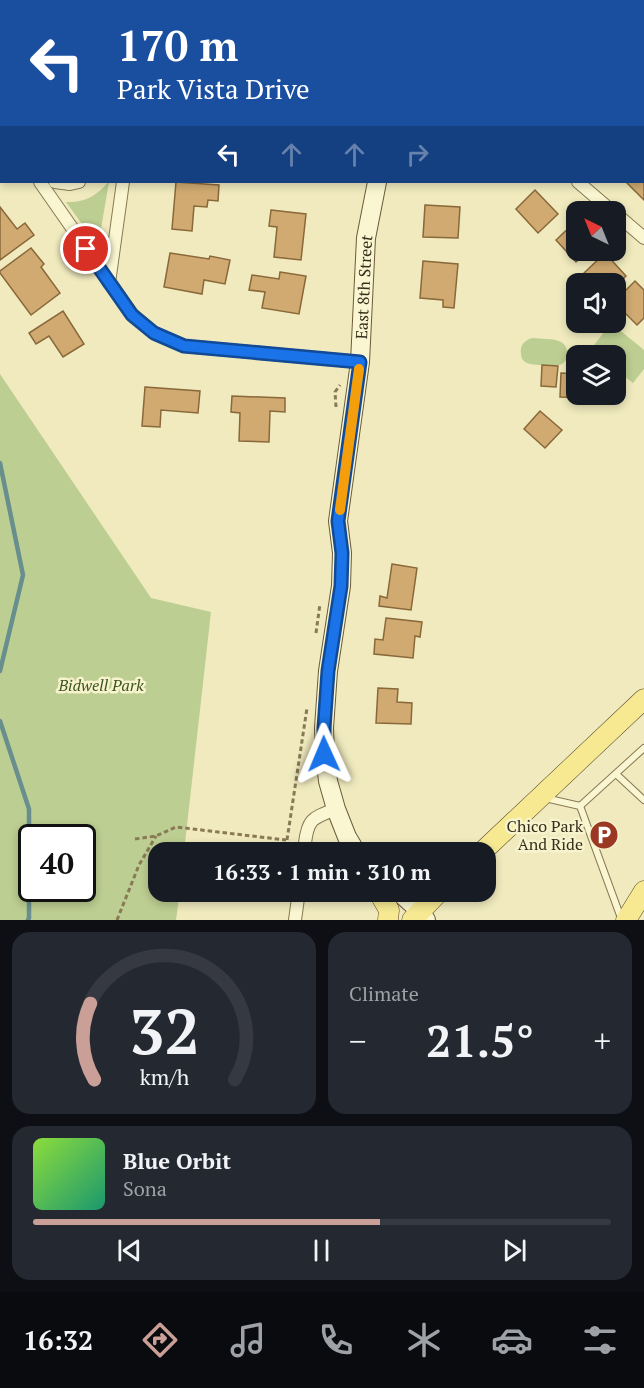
<!DOCTYPE html>
<meta charset="utf-8">
<style>
:root{--surface:#171b24;--page:#242831;--text:#f1f3f6;--muted:#9ea1a6;--line:#363941;--accent:#ca9f97}
body{margin:0;font-family:"PT Serif",serif;background:var(--page);color:var(--text);height:100vh;display:flex;flex-direction:column;font-size:22px;white-space:nowrap}
*{box-sizing:border-box;margin:0}
p{font-size:20px;color:var(--muted)}
.icon{flex:none;width:33px;height:33px;fill:none;stroke:currentColor;stroke-width:2;stroke-linecap:round;stroke-linejoin:round}
.map{position:relative;height:920px;overflow:hidden}
.drawer{display:flex;flex-direction:column;gap:12px;padding:12px;background:#0d0f14;flex:1}
.drawer>*{flex:none}
.guide{position:absolute;left:0px;top:0px;width:645px;height:183px;box-shadow:0 3px 9px #0003;background:#1a4fa0;color:#fff;overflow:hidden}
.needle{width:39px;rotate:317deg}
.fabs{position:absolute;left:566px;top:201px;display:grid;gap:12px}
.fabs a{display:grid;place-items:center;width:60px;height:60px;border-radius:12px;background:var(--surface);box-shadow:0 3px 9px #0003;font-size:30px}
.speed{position:absolute;left:18px;top:824px;display:flex;gap:12px;font-size:30px;font-weight:700;text-align:center}
.speed>*{display:grid;place-content:center;width:78px;height:78px;border-radius:50%;background:var(--surface);box-shadow:0 3px 9px #0003;line-height:1}
.speed .limit{border:3px solid #111;border-radius:9px;background:#fff;color:#111}
.pin{position:absolute;display:grid;place-items:center;width:51px;height:51px;color:#fff;margin:-26px;border:3px solid #fff;border-radius:50%;box-shadow:0 2px 6px #0007}
.me{position:absolute;width:66px;margin:-33px;rotate:359deg;stroke-linejoin:round;filter:drop-shadow(0 0 4px #0008)}
.turn{display:flex;align-items:center;gap:21px;height:126px;padding:0 18px;font-size:27px}
.turn .icon{width:78px;height:78px;stroke-width:2.5}
.turn b{display:block;font-size:42px;line-height:51px}
.lanes{display:flex;align-items:center;height:57px;padding:0 18px;background:#0003;justify-content:center;gap:30px;direction:ltr}
.lanes .off{opacity:.35}
.big{font-size:45px;font-weight:700;line-height:1.1}
.drawer .tile{flex:1;display:flex;flex-direction:column;justify-content:center;gap:9px;min-width:0;padding:0 21px;border-radius:18px;background:var(--page)}
.drawer .dial{align-items:center;gap:0}
.dial svg{height:156px;overflow:visible;fill:none;stroke:var(--line);stroke-width:7;stroke-linecap:round;text-anchor:middle}
.dial text{fill:var(--text);stroke:none}
.song{display:flex;align-items:center;gap:18px}
.cover{width:72px;height:72px;border-radius:9px;background:linear-gradient(135deg,hsl(90 70% 55%),hsl(160 70% 35%))}
.played{height:6px;border-radius:3px;background:linear-gradient(90deg,var(--accent) 60%,var(--line) 60%)}
.keys{display:flex;justify-content:space-around;direction:ltr}
.heat{display:flex;justify-content:space-between;align-items:center;font-size:33px;direction:ltr}
.drawer .tiles{flex:1;display:grid;gap:12px;grid-template-columns:1fr 1fr}
.tile:last-child{grid-column:span 2}
.trip{position:absolute;left:148px;top:842px;width:348px;height:60px;border-radius:18px;background:var(--surface);box-shadow:0 3px 9px #0003;font-weight:700;line-height:60px;text-align:center}
.dock{display:flex;height:96px;justify-content:space-around;align-items:center;background:#090b0e;color:var(--muted)}
.dock .icon{width:42px;height:42px}
.dock .current{color:var(--accent)}
.dock b{font-size:27px;color:var(--text)}
.map>svg:first-child{display:block}
.green{fill:#bcce91;fill-rule:evenodd}
.lines{fill:none;stroke-linecap:round;stroke-linejoin:round}
.stream{stroke:#688f8d;stroke-width:4.5}
.building{fill:#d0aa71;stroke:#89683a;stroke-width:1.5}
.lane-casing{stroke:#897a56;stroke-width:8}
.street-casing{stroke:#897a56;stroke-width:14}
.secondary-casing{stroke:#6a5b39;stroke-width:20}
.primary-casing{stroke:#56472b;stroke-width:21}
.path{stroke:#897a56;stroke-width:3;stroke-dasharray:4.5 3;stroke-linecap:butt}
.lane{stroke:#faf6d1;stroke-width:6}
.street{stroke:#faf6d1;stroke-width:12}
.secondary{stroke:#faf6d1;stroke-width:18}
.primary{stroke:#f6e992;stroke-width:20}
.route-casing{stroke:#114b97;stroke-width:15}
.route{stroke:#1a73e8;stroke-width:10}
.slow{stroke:#f59e0b;stroke-width:10}
.labels{text-anchor:middle;stroke-width:5;stroke-linejoin:round;paint-order:stroke}
.street-label{font-size:16px;fill:#372e1b;stroke:#f7f3cd}
.park-label{font-size:16px;font-style:italic;fill:#3e5521;stroke:#f7f3cd}
.poi-label{font-size:16px;fill:#372e1b;stroke:#f7f3cd;text-anchor:end}
</style>
<div class="map">
<svg width="644" height="920" viewBox="0 0 644 920">
<rect width="100%" height="100%" fill="#f0eabe"/>
<g class="green">
<path d="M108,182H109L98,246L66,202C84,203 97,196 108,182Z"/>
<polygon points="611,323 644,350 644,369 633,383 615,369 615,356 599,355 591,349"/>
<path d="M532,338C540,339 554,338 561,342C570,347 570,363 559,365C554,366 536,365 530,364C526,363 525,362 522,359C519,348 521,342 532,338Z"/>
<path d="M0,374L151,598L211,612L184,852H159V891H180L176,920H0ZM32,837H82V888H32Z"/>
</g>
<g class="lines">
<g class="stream">
<polyline points="0,463 23,575 0,671"/>
<polyline points="0,721 29,809 29,918 28,920"/>
</g>
</g>
<g class="building">
<polygon points="644,165 644,200 627,183 628,182 644,182"/>
<polygon points="176,182 219,185 218,201 208,200 207,207 194,206 192,231 172,229"/>
<polygon points="535,190 558,214 538,233 516,209"/>
<polygon points="425,205 460,207 458,238 423,237"/>
<polygon points="0,207 17,229 25,223 34,235 0,260"/>
<polygon points="271,210 306,214 301,260 274,257 277,227 269,226"/>
<polygon points="574,223 576,225 576,250 589,250 576,262 556,240"/>
<polygon points="31,248 44,264 41,267 60,293 31,315 0,273 0,271"/>
<polygon points="170,253 209,259 210,256 230,260 225,284 204,280 202,294 164,287"/>
<polygon points="605,253 626,276 615,287 615,284 594,284 584,273"/>
<polygon points="423,261 458,264 454,308 443,307 443,300 420,298"/>
<polygon points="280,272 306,276 299,314 262,308 265,292 249,290 252,275 279,279"/>
<polygon points="635,281 644,290 644,318 637,325 615,303 615,301"/>
<polygon points="63,311 84,344 63,357 49,336 36,344 29,333"/>
<polygon points="542,365 558,366 556,387 541,386"/>
<polygon points="561,373 576,374 576,394 596,394 596,398 560,397"/>
<polygon points="145,387 200,391 198,413 161,410 160,427 142,426"/>
<polygon points="232,396 285,398 285,412 270,411 269,442 239,441 240,413 231,412"/>
<polygon points="540,411 562,430 545,448 524,429"/>
<polygon points="392,564 417,568 411,610 379,606 380,596 387,598"/>
<polygon points="386,618 422,622 420,637 415,636 413,658 374,654 375,639 383,640"/>
<polygon points="378,688 398,689 397,702 412,703 411,724 376,723"/>
</g>
<g class="lines">
<g class="lane-casing">
<g id="lane">
<polyline points="616,774 644,800"/>
<polyline points="545,798 580,806"/>
<polyline points="580,806 621,918"/>
<polyline points="580,806 644,748"/>
</g>
</g>
<g class="street-casing">
<g id="street">
<polyline points="141,2 141,0"/>
<polyline points="0,123 2,125"/>
<polyline points="40,182 132,314 154,333 184,346 360,362"/>
<polyline points="55,182 70,184 79,182"/>
<polyline points="578,182 613,212"/>
<polyline points="615,213 644,238"/>
<polyline points="109,283 123,182"/>
<path d="M305,843C308,818 313,818 336,809"/>
<polyline points="295,920 299,891"/>
</g>
</g>
<g class="secondary-casing">
<g id="secondary">
<polyline points="398,2 398,0"/>
<path id="s1" d="M356,852L347,837L336,809L328,781L325,754L324,728L328,671L341,586L342,553L338,521L360,362L366,238L377,182"/>
<polyline points="398,891 420,911 426,920"/>
</g>
</g>
<g class="primary-casing">
<g id="primary">
<polyline points="482,852 644,699"/>
<polyline points="378,891 389,910 388,920"/>
<polyline points="412,920 440,891"/>
<polyline points="626,920 644,891"/>
</g>
</g>
<g class="path">
<polyline points="379,2 379,0"/>
<polyline points="336,407 335,392 340,385"/>
<polyline points="316,633 320,604"/>
<polyline points="135,839 156,836 176,827 286,840"/>
<polyline points="287,840 307,708"/>
<polyline points="316,845 329,846 334,852"/>
<polyline points="117,920 139,865 156,836"/>
</g>
<use href="#lane" class="lane"/>
<use href="#street" class="street"/>
<use href="#secondary" class="secondary"/>
<use href="#primary" class="primary"/>
</g>
<g class="lines">
<g class="route-casing">
<polyline id="route" points="86,249 132,315 154,333 184,346 360,362 338,521 342,553 341,586 328,671 324,728 324,754"/>
</g>
<use href="#route" class="route"/>
<polyline class="slow" points="340,510 359,369"/>
</g>
<defs>
<g id="parking-disc" transform="scale(1.5)"><circle r="9.5" fill="#9b3823" stroke="#f7f3cd"/><path d="M-3.5-5.5H1a3.5 3.5 0 0 1 0 7H-1V5.5H-3.5ZM-1-3.4V-.6H.8a1.4 1.4 0 0 0 0-2.8Z" fill="#fff"/></g>
</defs>
<g fill-rule="evenodd">
<use href="#parking-disc" x="604" y="835"/>
</g>
<g class="labels">
<g class="street-label">
<text dy="6" stroke="none"><textPath href="#s1" startOffset="574">East 8th Street</textPath></text>
</g>
<g class="park-label">
<text x="101" y="691">Bidwell Park</text>
</g>
<g class="poi-label">
<text x="583" y="832">Chico Park<tspan x="583" dy="18">And Ride</tspan></text>
</g>
</g>
</svg>
<div class="fabs">
<a><svg class="needle" viewBox="-14 -14 28 28"><path d="M0-13l5 13h-10z" fill="#e53935"/><path d="M0 13l5-13h-10z" fill="#9ea1a6"/></svg></a>
<a><svg class="icon" aria-label="sound" viewBox="0 0 24 24"><path d="M4 9h4l5-4v14l-5-4H4zM17 9q2 3 0 6"/></svg></a>
<a><svg class="icon" aria-label="layers" viewBox="0 0 24 24"><path d="M12 4l9 5-9 5-9-5zM3 14l9 5 9-5"/></svg></a>
</div>
<div class="speed"><div class="limit">40</div></div>
<div class="pin" style="left:86px;top:249px;background:#d93025"><svg class="icon" aria-label="arrive" viewBox="0 0 24 24"><path d="M6 21V4h12l-3 4 3 4H6"/></svg></div>
<svg class="me" style="left:324px;top:754px" viewBox="-20 -20 40 40"><path d="M0-17L14 15 0 8-14 15z" fill="#1a73e8" stroke="#fff" stroke-width="4"/></svg>
<div class="trip">16:33 · 1 min · 310 m</div>
<div class="guide">
<div class="turn"><svg class="icon" aria-label="left" viewBox="0 0 24 24"><path d="M17 20v-9H6M10 6l-5 5 5 5"/></svg><div><b>170 m</b>Park Vista Drive</div></div>
<div class="lanes"><svg class="icon" aria-label="left" viewBox="0 0 24 24"><path d="M17 20v-9H6M10 6l-5 5 5 5"/></svg><svg class="icon off" aria-label="ahead" viewBox="0 0 24 24"><path d="M12 20V5M6 11l6-6 6 6"/></svg><svg class="icon off" aria-label="ahead" viewBox="0 0 24 24"><path d="M12 20V5M6 11l6-6 6 6"/></svg><svg class="icon off" aria-label="right" viewBox="0 0 24 24"><path d="M7 20v-9h11M14 6l5 5-5 5"/></svg></div>
</div>
</div>
<section class="drawer">
<div class="tiles">
<div class="tile dial"><svg viewBox="0 0 100 80">
<path d="M14 69A42 42 0 1 1 86 69"/>
<path d="M14 69A42 42 0 0 1 12 30" stroke="#ca9f97"/>
<text x="50" y="56" font-size="32" font-weight="700">32</text>
<text x="50" y="72" font-size="11">km/h</text>
</svg></div>
<div class="tile"><p>Climate</p>
<div class="heat"><a>−</a><b class="big">21.5°</b><a>+</a></div>
</div>
<div class="tile">
<div class="song"><i class="cover"></i><div><b>Blue Orbit</b><p>Sona</p></div></div>
<div class="played"></div>
<div class="keys"><svg class="icon" aria-label="previous" viewBox="0 0 24 24"><path d="M18 5L8 12l10 7zM5 5v14"/></svg><svg class="icon" aria-label="pause" viewBox="0 0 24 24"><path d="M8 5v14M16 5v14"/></svg><svg class="icon" aria-label="next" viewBox="0 0 24 24"><path d="M6 5l10 7-10 7zM19 5v14"/></svg></div>
</div>
</div>
</section>
<nav class="dock">
<b>16:32</b>
<svg class="icon current" aria-label="directions" viewBox="0 0 24 24"><path d="M12 3l9 9-9 9-9-9zM9 14v-3h6M13 9l2 2-2 2"/></svg>
<svg class="icon" aria-label="music" viewBox="0 0 24 24"><path d="M9 18V5l10-2v13"/><circle cx="6" cy="18" r="3"/><circle cx="16" cy="16" r="3"/></svg>
<svg class="icon" aria-label="phone" viewBox="0 0 24 24"><path d="M5 4h4l2 5-3 2q2 4 5 5l2-3 5 2v4C11 20 4 13 5 4z"/></svg>
<svg class="icon" aria-label="climate" viewBox="0 0 24 24"><path d="M12 3v18M4 7l16 10M4 17L20 7"/></svg>
<svg class="icon" aria-label="car" viewBox="0 0 24 24"><path d="M5 17H2v-5l4-1 3-4h7l3 4 3 1v5h-3M9 17h6M6 11h13"/><circle cx="7" cy="17" r="2"/><circle cx="17" cy="17" r="2"/></svg>
<svg class="icon" aria-label="filters" viewBox="0 0 24 24"><path d="M4 7h16M4 17h16"/><circle cx="9" cy="7" r="2"/><circle cx="15" cy="17" r="2"/></svg>
</nav>
